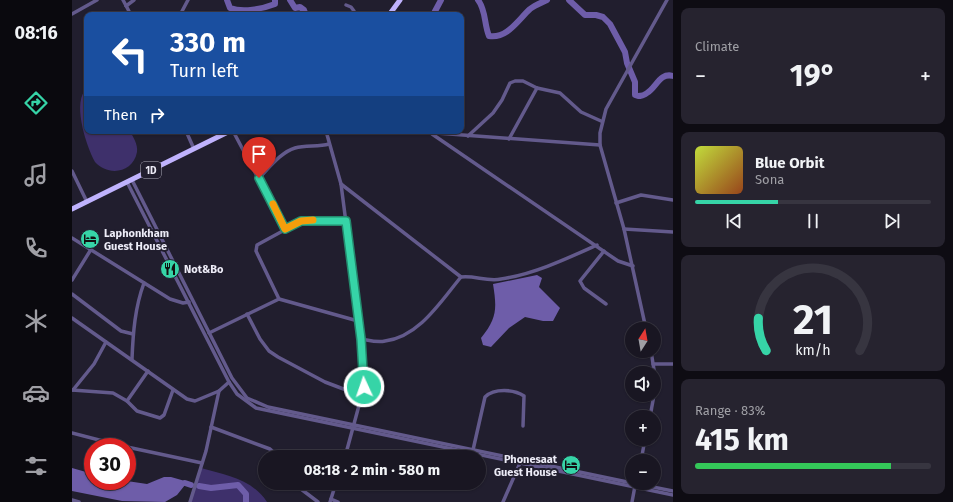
<!DOCTYPE html>
<meta charset="utf-8">
<style>
:root{--surface:#191622;--page:#26232f;--text:#f1f3f6;--muted:#9f9fa5;--line:#373540;--accent:#36d4a7}
body{margin:0;font-family:"Fira Sans",sans-serif;background:var(--page);color:var(--text);height:100vh;display:flex;flex-direction:column;font-size:15px;white-space:nowrap}
*{box-sizing:border-box;margin:0}
p{font-size:13px;color:var(--muted)}
.icon{flex:none;width:22px;height:22px;fill:none;stroke:currentColor;stroke-width:2;stroke-linecap:round;stroke-linejoin:round}
.map{position:relative;flex:1;overflow:hidden}
.panel{display:flex;flex-direction:column;gap:8px;padding:8px;background:#0e0c13;width:280px}
.panel>*{flex:none}
.banner{position:absolute;left:12px;top:12px;width:380px;height:122px;border-radius:8px;box-shadow:0 1px 3px #0004,0 0 0 1px var(--line);background:#1a4fa0;color:#fff;overflow:hidden}
.needle{width:26px;rotate:11deg}
.fabs{position:absolute;left:553px;top:322px;display:grid;gap:8px}
.fabs a{display:grid;place-items:center;width:36px;height:36px;border-radius:50%;background:var(--surface);box-shadow:0 1px 3px #0004,0 0 0 1px var(--line);font-size:20px}
.speed{position:absolute;left:12px;top:438px;display:flex;gap:8px;font-size:20px;font-weight:700;text-align:center}
.speed>*{display:grid;place-content:center;width:52px;height:52px;border-radius:50%;background:var(--surface);box-shadow:0 1px 3px #0004,0 0 0 1px var(--line);line-height:1}
.speed .limit{border:6px solid #d22;background:#fff;color:#111}
.pin{position:absolute;display:grid;place-items:center;width:34px;height:34px;color:#fff;margin:-41px -17px;border-radius:50% 50% 50% 0;rotate:-45deg;box-shadow:0 0 4px #0007}
.pin .icon{rotate:45deg}
.me{position:absolute;width:44px;margin:-22px;rotate:357deg;stroke-linejoin:round;filter:drop-shadow(0 0 3px #0008)}
.turn{display:flex;align-items:center;gap:14px;height:84px;padding:0 20px;font-size:18px}
.turn .icon{width:52px;height:52px;stroke-width:2.5}
.turn b{display:block;font-size:28px;line-height:34px}
.then{display:flex;align-items:center;height:38px;padding:0 20px;background:#0003;gap:8px;font-size:15px}
.big{font-size:30px;font-weight:700;line-height:1.1}
.panel .card{flex:1;display:flex;flex-direction:column;justify-content:center;gap:6px;min-width:0;padding:0 14px;border-radius:8px;background:var(--page)}
.panel .dial{align-items:center;gap:0}
.dial svg{height:104px;overflow:visible;fill:none;stroke:var(--line);stroke-width:7;stroke-linecap:round;text-anchor:middle}
.dial text{fill:var(--text);stroke:none}
.song{display:flex;align-items:center;gap:12px}
.cover{width:48px;height:48px;border-radius:6px;background:linear-gradient(135deg,hsl(70 70% 55%),hsl(20 70% 35%))}
.played{height:4px;border-radius:2px;background:linear-gradient(90deg,var(--accent) 35%,var(--line) 35%)}
.keys{display:flex;justify-content:space-around;direction:ltr}
.heat{display:flex;justify-content:space-between;align-items:center;font-size:22px;direction:ltr}
.charge{height:6px;border-radius:3px;background:linear-gradient(90deg,#34c759 83%,var(--line) 0)}
.trip{position:absolute;left:186px;top:450px;width:228px;height:40px;border-radius:20px;background:var(--surface);box-shadow:0 1px 3px #0004,0 0 0 1px var(--line);font-weight:700;line-height:40px;text-align:center}
main{display:flex;flex:1;min-height:0}
.tab-bar{display:flex;flex-direction:column;width:72px;justify-content:space-around;align-items:center;background:#0a090e;color:var(--muted)}
.tab-bar .icon{width:28px;height:28px}
.tab-bar .on{color:var(--accent)}
.tab-bar b{font-size:18px;color:var(--text)}
.map>svg:first-child{display:block}
.green{fill:#3e306b}
.water{fill:#6e5da9}
.lines{fill:none;stroke-linecap:round;stroke-linejoin:round}
.river{stroke:#6e5da9;stroke-width:6}
.minor{stroke:#635a8c;stroke-width:3.5}
.highway{stroke:#bfb2fd;stroke-width:5}
.route-casing{stroke:#238a6d;stroke-width:10}
.route{stroke:#36d4a7;stroke-width:7}
.slow{stroke:#f59e0b;stroke-width:7}
.labels{text-anchor:middle;stroke-width:4;stroke-linejoin:round;paint-order:stroke}
.shield{fill:#211e2e;stroke:#b0aebb;stroke-width:1}
.shield-label{font-size:10px;font-weight:bold;fill:#edecf7}
.poi-label{font-size:11px;font-weight:bold;fill:#edecf7;stroke:#211e2e;text-anchor:start}
</style>
<main>
<nav class="tab-bar">
<b>08:16</b>
<svg class="icon on" aria-label="directions" viewBox="0 0 24 24"><path d="M12 3l9 9-9 9-9-9zM9 14v-3h6M13 9l2 2-2 2"/></svg>
<svg class="icon" aria-label="music" viewBox="0 0 24 24"><path d="M9 18V5l10-2v13"/><circle cx="6" cy="18" r="3"/><circle cx="16" cy="16" r="3"/></svg>
<svg class="icon" aria-label="phone" viewBox="0 0 24 24"><path d="M5 4h4l2 5-3 2q2 4 5 5l2-3 5 2v4C11 20 4 13 5 4z"/></svg>
<svg class="icon" aria-label="climate" viewBox="0 0 24 24"><path d="M12 3v18M4 7l16 10M4 17L20 7"/></svg>
<svg class="icon" aria-label="car" viewBox="0 0 24 24"><path d="M5 17H2v-5l4-1 3-4h7l3 4 3 1v5h-3M9 17h6M6 11h13"/><circle cx="7" cy="17" r="2"/><circle cx="17" cy="17" r="2"/></svg>
<svg class="icon" aria-label="filters" viewBox="0 0 24 24"><path d="M4 7h16M4 17h16"/><circle cx="9" cy="7" r="2"/><circle cx="15" cy="17" r="2"/></svg>
</nav>
<div class="map">
<svg width="601" height="502" viewBox="0 0 601 502">
<rect width="100%" height="100%" fill="#211e2e"/>
<g class="green">
<path d="M15,88V131H58C61,137 66,144 65,152C61,174 35,176 23,162C13,143 0,101 15,88Z"/>
<path d="M129,468C154,475 180,479 195,502H118Z"/>
</g>
<g class="water">
<path d="M465,275L470,278L467,287L488,308L481,321H471L453,317L437,328L419,347L411,345L409,338C425,318 425,309 421,284Z"/>
<polygon points="0,468 21,474 21,481 55,481 75,484 92,477 99,477 113,481 113,485 105,495 93,502 50,501 0,491"/>
</g>
<g class="lines">
<g class="river">
<path d="M155,0L158,8C171,13 190,9 203,4V0"/>
<polyline points="218,0 223,8 228,7 232,10 234,15"/>
<path d="M406,0C414,10 412,24 417,36C435,39 446,20 458,9C463,5 469,3 475,0"/>
<path d="M497,0L513,15H524L531,17L538,24L553,52L555,63L563,82V95L566,96C568,96 573,95 575,93C584,88 588,72 601,76"/>
<polyline points="361,15 369,0"/>
<polyline points="113,483 119,485"/>
<polyline points="127,486 139,488 166,485 174,494 174,502"/>
</g>
<g class="minor">
<polyline points="51,0 59,15"/>
<polyline points="274,5 279,7 282,11 281,15"/>
<polyline points="54,6 62,0"/>
<polyline points="0,14 25,0"/>
<polyline points="108,15 116,0"/>
<polyline points="114,131 122,149"/>
<polyline points="161,131 213,229"/>
<polyline points="254,131 269,184 289,339 292,387 273,457"/>
<polyline points="337,131 528,145"/>
<polyline points="360,134 546,261 561,266"/>
<polyline points="396,136 421,113 430,100 438,83 443,81 451,81 465,88 488,93 509,112 529,121"/>
<polyline points="437,139 465,88"/>
<polyline points="0,171 15,202"/>
<path d="M187,178C197,168 209,152 223,148C234,145 246,147 257,144"/>
<polyline points="60,180 160,378 175,398 196,407 560,483"/>
<polyline points="55,182 157,382 165,394 184,408 601,495"/>
<polyline points="269,184 389,277"/>
<polyline points="544,203 569,195 601,200"/>
<polyline points="552,229 601,232"/>
<polyline points="0,238 98,299 111,303 117,302"/>
<polyline points="532,251 508,281 512,288 534,304"/>
<polyline points="0,280 18,251"/>
<polyline points="0,294 49,331 61,334"/>
<polyline points="207,299 184,251 185,245 229,221 274,221"/>
<polyline points="175,314 188,339 197,351 206,357 253,382 290,396"/>
<polyline points="0,318 115,399 123,401 147,391"/>
<polyline points="574,329 552,229 528,145 528,133 534,109 595,0"/>
<polyline points="137,333 207,299 286,321"/>
<path d="M289,339C296,340 305,343 313,341C347,337 369,301 389,277C402,275 415,282 429,279C462,274 494,259 525,245"/>
<polyline points="579,351 583,376 582,392"/>
<path d="M60,359C61,333 63,307 72,283"/>
<polyline points="581,364 601,364"/>
<polyline points="0,390 41,393 55,401 65,411 88,418 92,415 101,390"/>
<polyline points="1,390 22,364 34,342"/>
<polyline points="55,401 76,371"/>
<polyline points="578,417 582,395"/>
<polyline points="139,427 198,449 204,454 203,457"/>
<polyline points="0,433 54,447"/>
<polyline points="55,447 130,463"/>
<path d="M401,450L413,397C422,388 442,389 452,396L451,426"/>
<polyline points="569,461 573,439"/>
<polyline points="221,483 246,502"/>
<polyline points="561,483 601,491"/>
<polyline points="259,499 266,502"/>
<polyline points="0,500 7,502"/>
<polyline points="118,502 134,451 147,391 157,382"/>
<polyline points="258,502 264,483"/>
<polyline points="431,502 448,463"/>
<polyline points="560,502 563,486"/>
</g>
<g class="highway">
<polyline points="317,15 328,0"/>
<polyline points="0,209 158,131"/>
</g>
</g>
<g class="lines">
<g class="route-casing">
<polyline id="route" points="187,178 213,229 229,221 274,221 289,339 292,387"/>
</g>
<use href="#route" class="route"/>
<polyline class="slow" points="201,204 213,229 229,221 241,220"/>
</g>
<defs>
<g id="hotel-disc" transform="scale(1)"><circle r="9.5" fill="#36d4a7" stroke="#211e2e"/><path d="M-6-4.5h1.5V1H6V5H4.5V3h-9V5H-6ZM-4 0a1.8 1.8 0 1 1 3.6 0ZM.5 0V-2.5h3Q6-2.5 6 0Z" fill="#111"/></g>
<g id="restaurant-disc" transform="scale(1)"><circle r="9.5" fill="#36d4a7" stroke="#211e2e"/><path d="M-5-6h1v4h1v-4h1v4h1v-4h1v5L-1.5 .5V6h-2V.5L-5-1ZM5-6V6H3V1.5H1.5Q1.5-4 5-6Z" fill="#111"/></g>
</defs>
<g fill-rule="evenodd">
<use href="#hotel-disc" x="18" y="239"/>
<use href="#restaurant-disc" x="98" y="269"/>
<use href="#hotel-disc" x="499" y="465"/>
</g>
<g class="labels">
<rect class="shield" x="69" y="162" width="20" height="16" rx="3"/>
<g class="shield-label">
<text x="79" y="174">1D</text>
</g>
<g class="poi-label">
<text x="32" y="237">Laphonkham<tspan x="32" dy="13">Guest House</tspan></text>
<text x="112" y="273">Not&amp;Bo</text>
<text x="485" y="463" text-anchor="end">Phonesaat<tspan x="485" dy="13">Guest House</tspan></text>
</g>
</g>
</svg>
<div class="fabs">
<a><svg class="needle" viewBox="-14 -14 28 28"><path d="M0-13l5 13h-10z" fill="#e53935"/><path d="M0 13l5-13h-10z" fill="#9f9fa5"/></svg></a>
<a><svg class="icon" aria-label="sound" viewBox="0 0 24 24"><path d="M4 9h4l5-4v14l-5-4H4zM17 9q2 3 0 6"/></svg></a>
<a>+</a>
<a>−</a>
</div>
<div class="speed"><div class="limit">30</div></div>
<div class="pin" style="left:187px;top:178px;background:#d93025"><svg class="icon" aria-label="arrive" viewBox="0 0 24 24"><path d="M6 21V4h12l-3 4 3 4H6"/></svg></div>
<svg class="me" style="left:292px;top:387px" viewBox="-20 -20 40 40"><circle r="17" fill="#36d4a7" stroke="#fff" stroke-width="3"/><path d="M0-11L8 9 0 5-8 9z" fill="#fff"/></svg>
<div class="trip">08:18 · 2 min · 580 m</div>
<div class="banner">
<div class="turn"><svg class="icon" aria-label="left" viewBox="0 0 24 24"><path d="M17 20v-9H6M10 6l-5 5 5 5"/></svg><div><b>330 m</b>Turn left</div></div>
<div class="then">Then<svg class="icon" aria-label="right" viewBox="0 0 24 24"><path d="M7 20v-9h11M14 6l5 5-5 5"/></svg></div>
</div>
</div>
<section class="panel">
<div class="card"><p>Climate</p>
<div class="heat"><a>−</a><b class="big">19°</b><a>+</a></div>
</div>
<div class="card">
<div class="song"><i class="cover"></i><div><b>Blue Orbit</b><p>Sona</p></div></div>
<div class="played"></div>
<div class="keys"><svg class="icon" aria-label="previous" viewBox="0 0 24 24"><path d="M18 5L8 12l10 7zM5 5v14"/></svg><svg class="icon" aria-label="pause" viewBox="0 0 24 24"><path d="M8 5v14M16 5v14"/></svg><svg class="icon" aria-label="next" viewBox="0 0 24 24"><path d="M6 5l10 7-10 7zM19 5v14"/></svg></div>
</div>
<div class="card dial"><svg viewBox="0 0 100 80">
<path d="M14 69A42 42 0 1 1 86 69"/>
<path d="M14 69A42 42 0 0 1 8 44" stroke="#36d4a7"/>
<text x="50" y="56" font-size="32" font-weight="700">21</text>
<text x="50" y="72" font-size="11">km/h</text>
</svg></div>
<div class="card"><p>Range · 83%</p><b class="big">415 km</b><div class="charge"></div></div>
</section>
</main>
